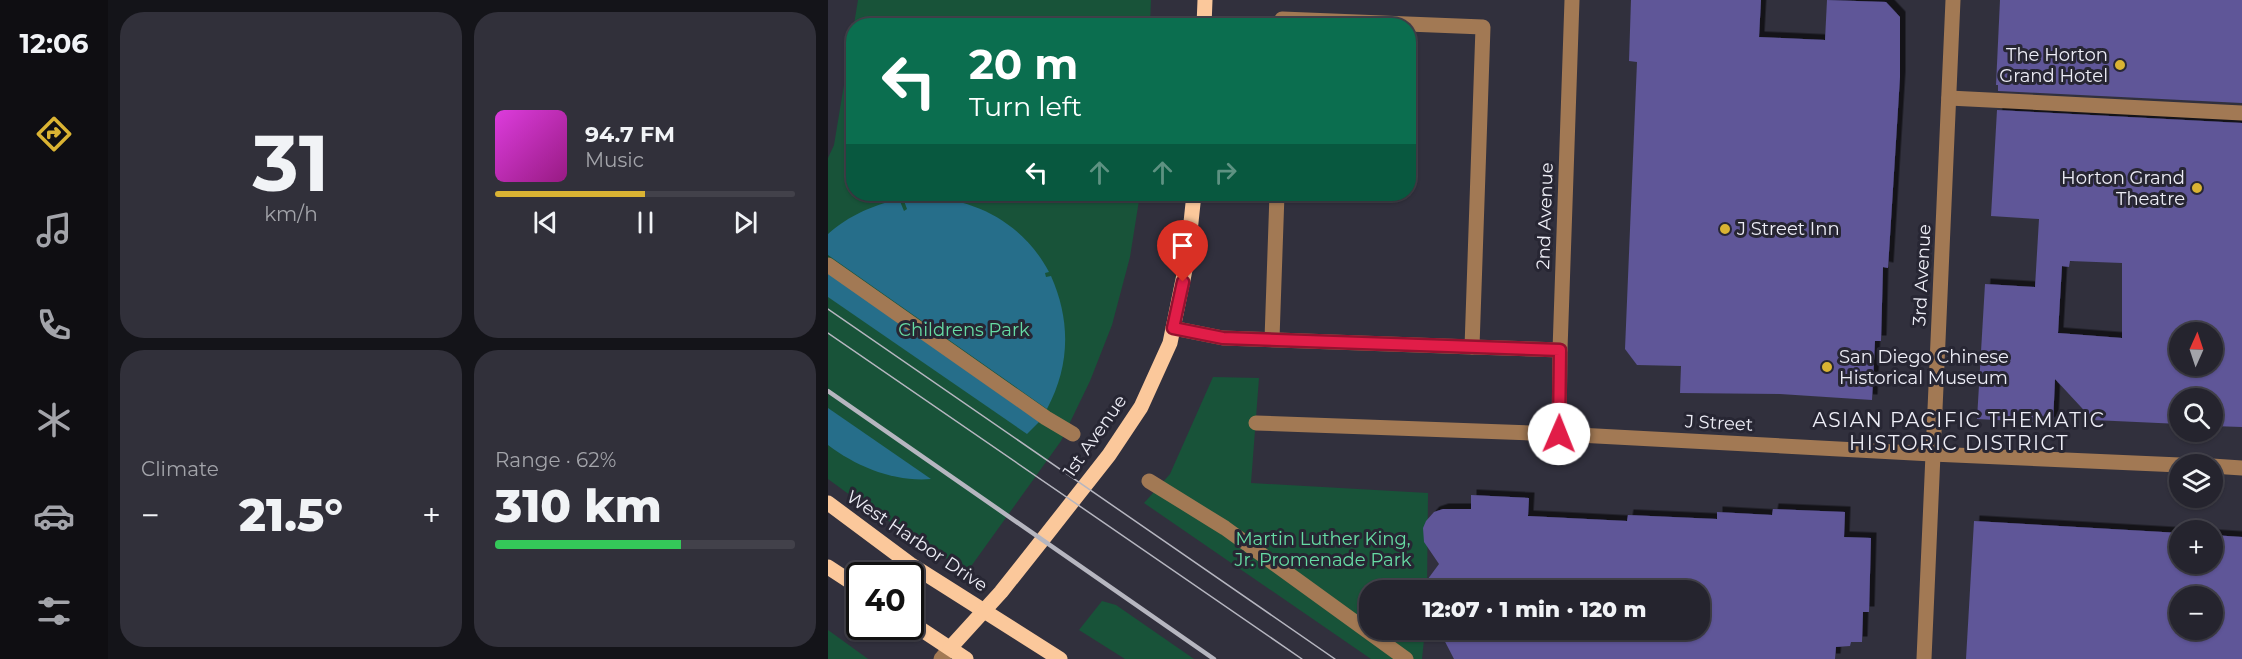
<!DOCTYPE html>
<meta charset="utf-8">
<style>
:root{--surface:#25242e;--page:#31303a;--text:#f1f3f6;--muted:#a3a4aa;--line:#42414a;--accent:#dab333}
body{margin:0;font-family:Montserrat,sans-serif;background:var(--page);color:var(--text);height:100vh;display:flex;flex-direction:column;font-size:22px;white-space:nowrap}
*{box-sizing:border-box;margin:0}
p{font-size:20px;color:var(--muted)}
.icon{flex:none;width:33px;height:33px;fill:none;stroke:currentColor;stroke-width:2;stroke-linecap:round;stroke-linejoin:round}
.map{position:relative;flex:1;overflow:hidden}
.sheet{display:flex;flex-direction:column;gap:12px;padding:12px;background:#141419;width:720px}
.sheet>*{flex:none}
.top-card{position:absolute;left:18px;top:18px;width:570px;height:183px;border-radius:24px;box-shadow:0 2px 4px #0004,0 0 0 2px var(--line);background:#0b6e4f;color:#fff;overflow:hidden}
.needle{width:39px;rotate:3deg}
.tools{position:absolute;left:1341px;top:322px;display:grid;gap:12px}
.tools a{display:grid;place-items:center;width:54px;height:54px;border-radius:50%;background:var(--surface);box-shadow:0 2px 4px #0004,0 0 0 2px var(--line);font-size:30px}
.speed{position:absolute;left:18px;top:562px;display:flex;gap:12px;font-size:30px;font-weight:700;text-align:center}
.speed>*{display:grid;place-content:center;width:78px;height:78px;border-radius:50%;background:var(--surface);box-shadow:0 2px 4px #0004,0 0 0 2px var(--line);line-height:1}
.speed .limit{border:3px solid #111;border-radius:9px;background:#fff;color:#111}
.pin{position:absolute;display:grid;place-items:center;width:51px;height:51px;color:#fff;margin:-62px -26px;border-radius:50% 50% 50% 0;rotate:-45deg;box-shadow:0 0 6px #0007}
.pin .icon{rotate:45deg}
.me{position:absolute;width:66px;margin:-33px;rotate:1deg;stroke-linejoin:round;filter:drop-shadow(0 0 4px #0008)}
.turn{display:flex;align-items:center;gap:21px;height:126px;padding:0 24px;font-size:27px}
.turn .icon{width:78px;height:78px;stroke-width:2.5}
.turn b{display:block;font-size:42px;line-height:51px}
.lanes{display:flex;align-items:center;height:57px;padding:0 24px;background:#0003;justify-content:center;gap:30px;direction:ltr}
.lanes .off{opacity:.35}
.big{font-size:45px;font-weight:800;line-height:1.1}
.sheet .card{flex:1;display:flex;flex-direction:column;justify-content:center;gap:9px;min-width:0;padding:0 21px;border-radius:24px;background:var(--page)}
.sheet .dial{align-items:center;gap:0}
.dial b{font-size:78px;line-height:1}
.song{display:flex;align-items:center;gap:18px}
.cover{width:72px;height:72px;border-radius:9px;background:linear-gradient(135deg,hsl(300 70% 55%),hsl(310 70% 35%))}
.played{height:6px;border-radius:3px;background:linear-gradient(90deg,var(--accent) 50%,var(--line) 50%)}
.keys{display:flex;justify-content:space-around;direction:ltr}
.heat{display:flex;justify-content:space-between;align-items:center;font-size:33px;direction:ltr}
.charge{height:9px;border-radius:4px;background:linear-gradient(90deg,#34c759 62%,var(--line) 0)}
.sheet .tiles{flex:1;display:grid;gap:12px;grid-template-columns:repeat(2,1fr)}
.trip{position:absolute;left:531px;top:580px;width:351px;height:60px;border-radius:24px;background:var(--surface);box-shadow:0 2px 4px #0004,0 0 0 2px var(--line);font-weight:800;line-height:60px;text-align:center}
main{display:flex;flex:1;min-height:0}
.tab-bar{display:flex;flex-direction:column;width:108px;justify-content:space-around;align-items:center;background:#0f0e12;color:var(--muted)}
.tab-bar .icon{width:42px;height:42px}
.tab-bar .selected{color:var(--accent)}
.tab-bar b{font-size:27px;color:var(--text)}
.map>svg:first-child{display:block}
.green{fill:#185339}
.water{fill:#266e8a}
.building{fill:#5e5698;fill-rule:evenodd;filter:url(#shadow)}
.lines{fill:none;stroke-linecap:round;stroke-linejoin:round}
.minor{stroke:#a27954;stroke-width:15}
.major{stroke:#fbc89b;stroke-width:15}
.tram{stroke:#b6b6c0;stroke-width:1.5}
.rail{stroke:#b6b6c0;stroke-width:4.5}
.route-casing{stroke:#92132f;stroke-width:15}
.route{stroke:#e11d48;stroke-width:10}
.poi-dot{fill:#dab333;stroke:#272633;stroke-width:2}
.labels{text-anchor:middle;stroke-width:6;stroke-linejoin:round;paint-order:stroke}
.poi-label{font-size:18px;fill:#ededf6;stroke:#272633;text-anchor:end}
.street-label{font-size:18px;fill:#ededf6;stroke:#272633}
.park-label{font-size:18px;fill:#66dba4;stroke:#272633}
.neighbourhood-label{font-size:20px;letter-spacing:1.5px;fill:#ededf6;stroke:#272633}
</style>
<main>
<nav class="tab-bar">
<b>12:06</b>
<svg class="icon selected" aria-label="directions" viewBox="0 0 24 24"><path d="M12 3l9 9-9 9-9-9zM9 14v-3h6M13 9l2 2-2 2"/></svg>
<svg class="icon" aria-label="music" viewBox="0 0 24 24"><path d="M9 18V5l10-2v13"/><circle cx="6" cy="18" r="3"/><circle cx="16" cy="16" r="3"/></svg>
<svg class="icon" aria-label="phone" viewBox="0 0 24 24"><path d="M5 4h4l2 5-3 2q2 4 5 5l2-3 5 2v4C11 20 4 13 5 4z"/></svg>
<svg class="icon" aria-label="climate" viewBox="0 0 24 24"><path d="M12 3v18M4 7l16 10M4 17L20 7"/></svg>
<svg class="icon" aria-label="car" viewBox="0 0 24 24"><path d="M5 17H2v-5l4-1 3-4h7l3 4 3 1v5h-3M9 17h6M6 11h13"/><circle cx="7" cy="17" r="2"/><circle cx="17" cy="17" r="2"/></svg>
<svg class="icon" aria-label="filters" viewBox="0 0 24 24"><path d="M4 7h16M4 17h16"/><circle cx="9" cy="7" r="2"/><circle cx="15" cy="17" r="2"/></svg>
</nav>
<section class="sheet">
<div class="tiles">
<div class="card dial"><b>31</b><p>km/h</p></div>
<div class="card">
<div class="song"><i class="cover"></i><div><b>94.7 FM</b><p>Music</p></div></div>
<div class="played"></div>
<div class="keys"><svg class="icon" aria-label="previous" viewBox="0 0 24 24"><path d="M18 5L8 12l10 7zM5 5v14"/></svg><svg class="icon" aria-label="pause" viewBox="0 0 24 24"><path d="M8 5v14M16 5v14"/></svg><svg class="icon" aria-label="next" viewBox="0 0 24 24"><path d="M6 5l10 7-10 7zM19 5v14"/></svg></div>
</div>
<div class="card"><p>Climate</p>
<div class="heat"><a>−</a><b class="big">21.5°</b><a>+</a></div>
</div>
<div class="card"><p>Range · 62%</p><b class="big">310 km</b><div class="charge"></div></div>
</div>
</section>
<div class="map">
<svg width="1414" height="659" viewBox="0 0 1414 659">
<defs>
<filter id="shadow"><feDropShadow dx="5.5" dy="-5.5" stdDeviation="0" flood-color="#0009"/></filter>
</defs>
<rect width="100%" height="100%" fill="#31303d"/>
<g class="green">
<polygon points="30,0 323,0 322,25 26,26 26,194 312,194 302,257 284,325 262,381 233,441 139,572 30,501 0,479 0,158 6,145"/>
<polygon points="385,377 431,378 423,483 600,493 599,591 542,591 542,630 597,630 594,659 543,659 316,503 342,474"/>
<polygon points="274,601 288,605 366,659 297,659 251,630"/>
<polygon points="0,630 36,656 40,659 0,659"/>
</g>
<g class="water">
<path d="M94,197C147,198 195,223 221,272L217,273L218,277L223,276C243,321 242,366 219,409L0,255V234C22,215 43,206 71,199L76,211L79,209L75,198Z"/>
<polygon points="0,273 209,420 211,422 199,434 0,297"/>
<path d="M0,408L103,479C66,482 29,467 0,445Z"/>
</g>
<g class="building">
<polygon points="803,0 933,0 931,37 997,40 999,0 1058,2 1072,17 1072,77 1060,268 1055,267 1053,341 1047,341 1044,400 952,394 852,393 853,366 809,365 797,349 809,62 801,61"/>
<polygon points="1172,0 1414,0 1414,103 1170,91 1170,85 1168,85"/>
<path d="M1169,110L1414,123V427L1384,426V399H1352V424L1265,420L1227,379L1225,423L1149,419L1157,284L1207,287L1211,219L1163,216ZM1242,261L1294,263V338L1230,333L1234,266L1241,267ZM1352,333H1384V366H1352Z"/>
<polygon points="643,495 701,498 700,516 799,521 800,515 889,519 889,512 944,515 945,509 1017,512 1016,537 1043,538 1041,612 1035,612 1034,642 1023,642 1022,646 1008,647 1007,659 626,659 611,630 872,630 872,591 591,591 611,564 596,542 595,528 598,521 606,512 615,509 643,509"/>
<path d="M1146,521L1352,533V564H1384V535L1414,537V659H1138ZM1352,597H1384V630H1352Z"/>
</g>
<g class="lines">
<g class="minor">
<polyline points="1121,98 1414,113"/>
<polyline points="0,265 218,418 245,434"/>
<polyline points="345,328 395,338 644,347 655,27 454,19 454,26"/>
<polyline points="444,339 449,194"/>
<polyline points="644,347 732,350"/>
<polyline points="428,423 731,434 1104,454 1352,465"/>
<polyline points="731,434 732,350 744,0"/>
<polyline points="1384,466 1414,468"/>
<polyline points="321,481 397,528 578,659"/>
<polyline points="113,659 122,648"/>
<polyline points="1096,659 1125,0"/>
</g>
<g class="major">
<polyline points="376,26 377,0"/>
<polyline points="0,503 82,564 232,659"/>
<polyline points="0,567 32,588"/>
<polyline points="82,622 138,659"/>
<polyline points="122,648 173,592 215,539 281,455 313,407 342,343 359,260 366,194"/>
</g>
<g class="tram">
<polyline points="0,309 507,659"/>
<polyline points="0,333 474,659"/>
</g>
<polyline class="rail" points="0,391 386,659"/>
</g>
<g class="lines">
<g class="route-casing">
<polyline id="route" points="355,282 345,328 395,338 732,350 731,434"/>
</g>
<use href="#route" class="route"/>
</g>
<g class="poi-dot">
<circle cx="1292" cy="65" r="6"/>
<circle cx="1369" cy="188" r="6"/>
<circle cx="897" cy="229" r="6"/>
<circle cx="999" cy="367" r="6"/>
</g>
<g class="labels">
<g class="poi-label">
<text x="1280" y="61">The Horton<tspan x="1280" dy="21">Grand Hotel</tspan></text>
<text x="1357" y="184">Horton Grand<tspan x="1357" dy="21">Theatre</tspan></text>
<text x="909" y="235" text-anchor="start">J Street Inn</text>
<text x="1011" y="363" text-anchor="start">San Diego Chinese<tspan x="1011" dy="21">Historical Museum</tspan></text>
</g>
<g class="street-label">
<text transform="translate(717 216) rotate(-88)" y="6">2nd Avenue</text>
<text transform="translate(1094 275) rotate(-87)" y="6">3rd Avenue</text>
<text transform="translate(891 423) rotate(3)" y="6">J Street</text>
<text transform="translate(267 436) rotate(-55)" y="6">1st Avenue</text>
<text transform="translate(89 541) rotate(34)" y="6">West Harbor Drive</text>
</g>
<g class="park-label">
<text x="136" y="336">Childrens Park</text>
<text x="495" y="545">Martin Luther King,<tspan x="495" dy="21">Jr. Promenade Park</tspan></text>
</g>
<g class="neighbourhood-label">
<text x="1131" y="427">ASIAN PACIFIC THEMATIC<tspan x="1131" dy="23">HISTORIC DISTRICT</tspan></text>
</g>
</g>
</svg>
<div class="tools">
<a><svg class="needle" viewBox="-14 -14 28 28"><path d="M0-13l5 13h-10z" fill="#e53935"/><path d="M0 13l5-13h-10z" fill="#a3a4aa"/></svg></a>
<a><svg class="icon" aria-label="search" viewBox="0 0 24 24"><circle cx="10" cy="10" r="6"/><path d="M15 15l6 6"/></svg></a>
<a><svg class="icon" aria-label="layers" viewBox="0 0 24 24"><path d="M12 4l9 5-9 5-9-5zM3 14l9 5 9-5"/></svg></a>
<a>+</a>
<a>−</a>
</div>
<div class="speed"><div class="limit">40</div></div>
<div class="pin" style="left:355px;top:282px;background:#d93025"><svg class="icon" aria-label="arrive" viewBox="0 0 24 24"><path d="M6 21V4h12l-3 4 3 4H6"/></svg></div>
<svg class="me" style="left:731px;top:434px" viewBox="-20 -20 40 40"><circle r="19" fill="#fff"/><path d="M0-13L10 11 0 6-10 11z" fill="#e11d48"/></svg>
<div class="trip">12:07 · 1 min · 120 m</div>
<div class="top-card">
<div class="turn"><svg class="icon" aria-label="left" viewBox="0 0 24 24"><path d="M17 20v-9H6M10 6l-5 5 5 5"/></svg><div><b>20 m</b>Turn left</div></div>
<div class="lanes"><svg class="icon" aria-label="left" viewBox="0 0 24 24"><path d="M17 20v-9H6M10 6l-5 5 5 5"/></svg><svg class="icon off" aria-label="ahead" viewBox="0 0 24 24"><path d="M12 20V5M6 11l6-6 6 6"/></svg><svg class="icon off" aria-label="ahead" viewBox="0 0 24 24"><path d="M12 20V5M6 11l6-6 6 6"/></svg><svg class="icon off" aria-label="right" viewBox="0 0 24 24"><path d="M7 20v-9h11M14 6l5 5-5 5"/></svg></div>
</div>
</div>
</main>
